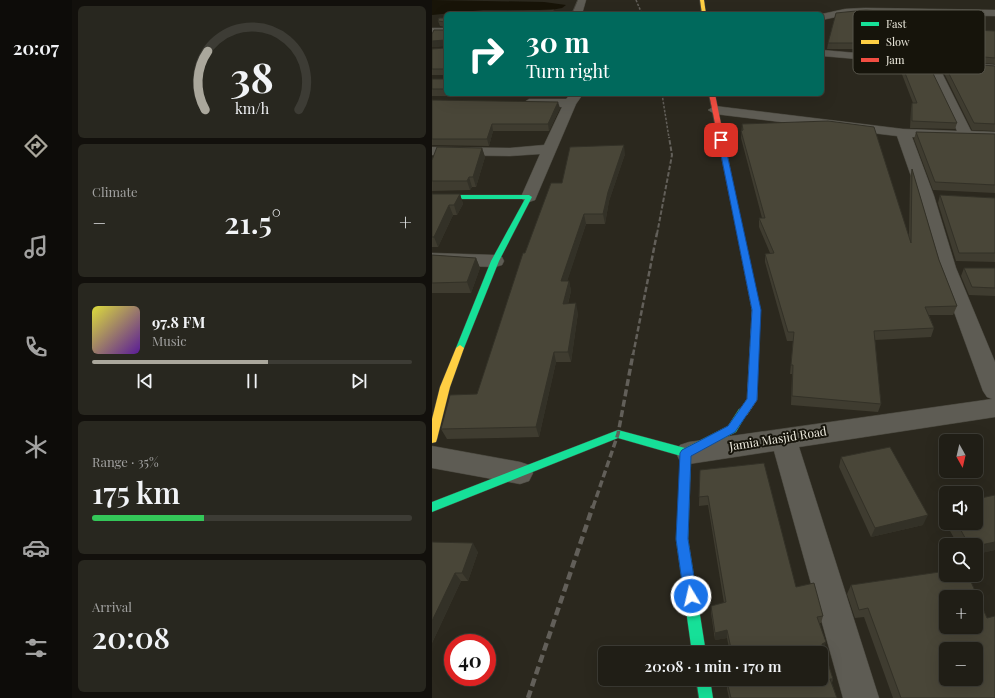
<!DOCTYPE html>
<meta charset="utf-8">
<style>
:root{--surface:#201e16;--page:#28271f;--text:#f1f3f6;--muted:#a2a2a1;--line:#3d3c35;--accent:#aaa79c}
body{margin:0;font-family:"Playfair Display",serif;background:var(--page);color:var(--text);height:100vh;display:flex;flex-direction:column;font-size:15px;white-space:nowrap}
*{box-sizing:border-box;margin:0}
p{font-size:13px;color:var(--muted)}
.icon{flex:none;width:22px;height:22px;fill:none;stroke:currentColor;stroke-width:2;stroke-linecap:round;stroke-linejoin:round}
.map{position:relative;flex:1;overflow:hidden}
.drawer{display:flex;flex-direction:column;gap:6px;padding:6px;background:#12100c;width:360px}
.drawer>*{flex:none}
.banner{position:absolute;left:12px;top:12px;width:380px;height:84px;border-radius:6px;box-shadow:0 4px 16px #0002,0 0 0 1px var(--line);background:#00695c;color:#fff;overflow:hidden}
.needle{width:26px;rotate:172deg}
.buttons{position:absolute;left:507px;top:434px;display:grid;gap:8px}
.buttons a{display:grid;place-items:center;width:44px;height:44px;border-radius:6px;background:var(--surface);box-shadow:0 4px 16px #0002,0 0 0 1px var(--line);font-size:20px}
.speed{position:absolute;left:12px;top:634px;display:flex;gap:8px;font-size:20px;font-weight:700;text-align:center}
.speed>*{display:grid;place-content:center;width:52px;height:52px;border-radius:50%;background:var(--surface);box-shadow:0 4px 16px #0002,0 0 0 1px var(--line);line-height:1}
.speed .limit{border:6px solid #d22;background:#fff;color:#111}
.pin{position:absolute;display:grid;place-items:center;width:34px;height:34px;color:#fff;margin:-17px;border-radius:8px;box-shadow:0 2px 6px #0006}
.me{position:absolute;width:44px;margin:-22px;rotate:351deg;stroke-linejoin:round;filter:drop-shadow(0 0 3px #0008)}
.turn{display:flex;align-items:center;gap:14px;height:84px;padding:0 16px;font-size:18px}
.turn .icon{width:52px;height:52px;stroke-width:2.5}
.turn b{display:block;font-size:28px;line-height:34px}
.big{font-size:30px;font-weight:600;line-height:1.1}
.drawer .tile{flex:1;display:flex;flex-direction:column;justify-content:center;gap:6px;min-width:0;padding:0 14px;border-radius:6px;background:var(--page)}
.drawer .dial{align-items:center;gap:0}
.dial svg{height:104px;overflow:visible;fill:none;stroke:var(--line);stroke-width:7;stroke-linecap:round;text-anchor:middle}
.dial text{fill:var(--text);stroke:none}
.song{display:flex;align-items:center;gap:12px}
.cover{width:48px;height:48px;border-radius:6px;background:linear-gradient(135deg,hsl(60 70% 55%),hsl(270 70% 35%))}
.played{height:4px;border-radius:2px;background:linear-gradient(90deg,var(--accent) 55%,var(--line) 55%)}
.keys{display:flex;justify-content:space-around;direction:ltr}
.heat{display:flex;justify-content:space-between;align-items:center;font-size:22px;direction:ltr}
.charge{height:6px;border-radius:3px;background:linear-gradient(90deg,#34c759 35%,var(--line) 0)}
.trip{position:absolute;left:166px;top:646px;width:230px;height:40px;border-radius:6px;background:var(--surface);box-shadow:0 4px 16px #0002,0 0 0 1px var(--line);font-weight:600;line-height:40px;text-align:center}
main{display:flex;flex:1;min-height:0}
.dock{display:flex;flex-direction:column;width:72px;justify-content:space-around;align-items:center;background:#0d0c09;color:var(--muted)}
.dock .icon{width:28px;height:28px}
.dock .current{color:var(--accent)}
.dock b{font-size:18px;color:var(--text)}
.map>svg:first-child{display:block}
.water{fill:#181408}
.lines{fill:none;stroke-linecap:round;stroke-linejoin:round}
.street-casing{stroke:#47453c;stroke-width:1}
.fast-casing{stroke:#47453c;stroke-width:1}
.slow-casing{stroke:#47453c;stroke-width:1}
.jam-casing{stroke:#47453c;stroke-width:1}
.street{fill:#5e5c54;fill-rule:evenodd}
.fast{fill:#16e098;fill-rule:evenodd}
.slow{fill:#ffcf43;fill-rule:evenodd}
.jam{fill:#f24e42;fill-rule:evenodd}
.rail-far4{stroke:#625f59;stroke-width:1.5;stroke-dasharray:2.5 1.5;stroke-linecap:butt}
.rail-far3{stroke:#625f59;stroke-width:2;stroke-dasharray:4.5 2;stroke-linecap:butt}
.rail-far2{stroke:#625f59;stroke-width:2.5;stroke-dasharray:5.5 2.5;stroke-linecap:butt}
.rail-far1{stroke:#625f59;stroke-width:3.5;stroke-dasharray:7 3.5;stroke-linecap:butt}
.rail{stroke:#625f59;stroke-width:4.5;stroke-dasharray:8 4.5;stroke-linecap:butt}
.wall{fill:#3f3c30}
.shaded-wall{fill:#333127}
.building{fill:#494638;stroke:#333127;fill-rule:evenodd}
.route{fill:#1a73e8;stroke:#114b97}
.labels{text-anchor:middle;stroke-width:4;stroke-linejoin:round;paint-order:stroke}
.street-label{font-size:12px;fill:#efece0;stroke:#16140b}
.key{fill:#16140b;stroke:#57554b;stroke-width:1}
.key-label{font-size:11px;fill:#efece0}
</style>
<main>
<nav class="dock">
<b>20:07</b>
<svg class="icon current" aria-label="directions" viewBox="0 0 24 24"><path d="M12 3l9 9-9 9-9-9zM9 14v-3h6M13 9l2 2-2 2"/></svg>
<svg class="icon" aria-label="music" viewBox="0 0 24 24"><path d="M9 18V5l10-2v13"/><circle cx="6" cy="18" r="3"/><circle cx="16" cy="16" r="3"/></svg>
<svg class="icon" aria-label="phone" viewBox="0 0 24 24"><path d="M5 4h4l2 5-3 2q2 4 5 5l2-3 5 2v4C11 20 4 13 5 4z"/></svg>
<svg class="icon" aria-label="climate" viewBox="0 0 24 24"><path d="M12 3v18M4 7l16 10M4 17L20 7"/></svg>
<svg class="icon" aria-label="car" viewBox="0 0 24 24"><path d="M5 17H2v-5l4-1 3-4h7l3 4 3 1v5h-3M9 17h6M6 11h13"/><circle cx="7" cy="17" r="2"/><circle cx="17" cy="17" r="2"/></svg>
<svg class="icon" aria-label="filters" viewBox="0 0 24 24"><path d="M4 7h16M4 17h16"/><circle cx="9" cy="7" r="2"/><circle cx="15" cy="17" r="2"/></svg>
</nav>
<section class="drawer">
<div class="tile dial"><svg viewBox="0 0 100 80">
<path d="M14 69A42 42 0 1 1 86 69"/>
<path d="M14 69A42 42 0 0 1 16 24" stroke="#aaa79c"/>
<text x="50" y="56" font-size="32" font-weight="700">38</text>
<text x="50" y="72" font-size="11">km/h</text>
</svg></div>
<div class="tile"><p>Climate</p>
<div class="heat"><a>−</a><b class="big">21.5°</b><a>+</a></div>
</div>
<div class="tile">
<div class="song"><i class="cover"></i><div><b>97.8 FM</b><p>Music</p></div></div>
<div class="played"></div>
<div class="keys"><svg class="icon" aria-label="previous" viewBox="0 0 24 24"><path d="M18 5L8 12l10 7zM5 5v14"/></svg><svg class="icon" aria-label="pause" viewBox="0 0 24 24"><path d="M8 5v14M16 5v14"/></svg><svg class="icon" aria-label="next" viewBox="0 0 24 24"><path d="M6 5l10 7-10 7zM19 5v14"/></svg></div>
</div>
<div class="tile"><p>Range · 35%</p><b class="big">175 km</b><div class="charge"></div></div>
<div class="tile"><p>Arrival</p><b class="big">20:08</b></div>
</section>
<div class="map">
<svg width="563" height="698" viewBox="0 0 563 698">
<rect width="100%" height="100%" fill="#2b281e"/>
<polygon class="water" points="0,0 112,2 134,5 130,8 119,10 51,10 0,15"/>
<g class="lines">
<g class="street-casing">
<g id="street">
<polygon points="146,0 154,0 150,14 140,14"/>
<polygon points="433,8 563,10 563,16 433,14 413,15 390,20 390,14 413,9"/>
<rect x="0" y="28" width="14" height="6"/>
<polygon points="390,50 563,65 563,71 507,67 539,131 563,132 563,140 480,137 502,196 524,268 563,362 563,417 367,447 447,698 411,698 342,451 257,464 248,461 244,453 248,445 257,442 560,399 555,397 551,391 506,268 486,196 465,136 283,114 276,110 283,106 471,129 525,131 495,65 390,56"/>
<polygon points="139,94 151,94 144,104 103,200 97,202 91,200 89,197 108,154 78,156 0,155 0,147 78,148 112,145 130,107 97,107 91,103 97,99 134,99"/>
<polygon points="0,253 63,255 70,257 72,261 70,265 63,267 0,265"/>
<polygon points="0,446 88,462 97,465 101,473 97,481 88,484 0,468"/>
</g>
</g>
<g class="fast-casing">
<g id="fast">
<polygon points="0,195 97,195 100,197 67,261 32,348 28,351 24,348 59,261 93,199 0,199"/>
<polygon points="311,408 315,409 316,412 304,432 259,455 256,539 274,653 260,653 244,539 249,456 186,438 0,512 0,502 186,430 253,448 296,426 307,409"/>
<polygon points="264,679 278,679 281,698 267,698"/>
</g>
</g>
<g class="slow-casing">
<g id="slow">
<polygon points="268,0 272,0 274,14 270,14"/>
<polygon points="302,201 305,203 328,310 325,400 315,415 311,416 307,415 306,412 315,399 320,310 299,203"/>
<polygon points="28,345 32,348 18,387 5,439 4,442 0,443 0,419 8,387 24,348"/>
</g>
</g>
<g class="jam-casing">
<polygon id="jam" points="277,94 283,94 305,203 302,205 299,203"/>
</g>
<use href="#street" class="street"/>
<use href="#fast" class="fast"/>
<use href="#slow" class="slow"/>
<use href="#jam" class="jam"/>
<g class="rail-far4">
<polyline points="204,0 210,14"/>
<polyline points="230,94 237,138"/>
</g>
<polyline class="rail-far3" points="225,234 240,155 237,137"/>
<polyline class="rail-far2" points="201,355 225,233"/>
<polyline class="rail-far1" points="161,507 186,434 201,354"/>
<polyline class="rail" points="96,698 161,506"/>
</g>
<g class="wall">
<polygon points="404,13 471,13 469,22 431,20 428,21 469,26 563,31 563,64 463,55 460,49 395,49 396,43"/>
<polygon points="14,18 14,94 137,94 136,95 133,97 0,96 0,79 13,79 13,75 0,75 0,49 13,48 13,46 0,47 0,34 13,30 13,27 8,26 6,21"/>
<polygon points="467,58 525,123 523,129 478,128 479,109 480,103 481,103 466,64"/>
<polygon points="511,62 563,66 563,131 540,130 510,69"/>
<polygon points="0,100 128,108 117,131 61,131 57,146 0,145"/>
<polygon points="310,124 477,236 478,177 480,169 507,260 525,306 521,315 497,315 502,328 499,337 443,340 449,404 446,412 359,405 360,374 358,374 361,341 355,341 333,262 333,254 338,253 327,227 327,218 330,218 309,138"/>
<polygon points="484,132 563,134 563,193 501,190 482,139"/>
<polygon points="50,148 53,157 44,187 40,187 38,190 0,191 0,160"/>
<polygon points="193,154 177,201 173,224 154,224 135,281 137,281 139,291 136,304 146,313 139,362 124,362 107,437 15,439 9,429 45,394 93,253 130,183"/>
<polygon points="0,194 28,194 31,204 25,215 21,215 6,247 0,247"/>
<polygon points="508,195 563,198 563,262 524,261 506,203"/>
<polygon points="0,255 44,258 48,268 39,293 0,293"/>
<polygon points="532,268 563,268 563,296 537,295 529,276"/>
<polygon points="409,457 491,525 439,537 407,467"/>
<polygon points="268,470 364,587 391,616 389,623 388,623 392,649 401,679 400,683 405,698 297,698 295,689 295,682 304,680 303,679 389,679 389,653 298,653 295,638 283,640 279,613 279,606 292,603 276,505 267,506"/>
<polygon points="563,495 563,550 544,554 544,545 526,545 509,515 514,506 514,523 544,523"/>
<polygon points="0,542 46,552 36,581 29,581 0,643"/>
<polygon points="419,585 563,698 461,698 432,617 423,618 415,594"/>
</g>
<g class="shaded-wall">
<polygon points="432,14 431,20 424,24 425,18"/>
<polygon points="13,40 14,46 0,47 0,41"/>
<polygon points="133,94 137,94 133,97"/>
<polygon points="126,102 128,108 117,131 116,124"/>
<polygon points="60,124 61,131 57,146 55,139"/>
<polygon points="192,145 193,154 177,201 173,224 171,214 176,192"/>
<polygon points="50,148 53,157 44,187 41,177"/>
<polygon points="37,177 40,187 38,190 35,181"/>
<polygon points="28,194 31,204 25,215 22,205"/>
<polygon points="17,205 21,215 6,247 2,237"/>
<polygon points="152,214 154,224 132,291 129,281"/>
<polygon points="44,258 48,268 39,293 35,282"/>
<polygon points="137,281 139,291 133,314 131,304"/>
<polygon points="144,303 146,313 139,362 136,352"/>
<polygon points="122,352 124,362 107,437 104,427"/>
<polygon points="496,515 491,525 439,537 443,528"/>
<polygon points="563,542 563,550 544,554 544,546"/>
<polygon points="41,543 46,552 36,581 30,573"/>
<polygon points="23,573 29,581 0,643 0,621"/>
<polygon points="295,630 295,638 283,640 283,633"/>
<polygon points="394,642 392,650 390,644"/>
</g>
<g class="building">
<polygon points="122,10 120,14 59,14 60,12"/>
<polygon points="434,10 471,13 470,17 432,14 425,18 429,22 469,26 563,31 563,58 464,49 462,43 396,43 404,13"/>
<polygon points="7,18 14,18 14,89 0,89 0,79 13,79 13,69 0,69 0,49 13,48 13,40 0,41 0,34 2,30 13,30 13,22 6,21"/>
<polygon points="467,58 495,61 525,123 480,121 480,103 485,103"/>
<polygon points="511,62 563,66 563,124 542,123"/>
<polygon points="0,100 126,102 116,124 60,124 55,139 0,139"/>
<polygon points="396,121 442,127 479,243 480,169 507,260 525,306 493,307 502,328 442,331 449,404 360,396 361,365 359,365 362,332 356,332 333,254 342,253 327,218 333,218 309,131 311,130 310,124"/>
<polygon points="484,132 563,134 563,185 503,182"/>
<polygon points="192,145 176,192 171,214 152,214 129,281 137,281 131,304 144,303 136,352 122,352 104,427 9,429 18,395 45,394 91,253 93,253 119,183 130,183 138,147"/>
<polygon points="5,147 50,148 41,177 37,177 35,181 0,181 0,160"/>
<polygon points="0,194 28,194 22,205 17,205 2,237 0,237"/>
<polygon points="508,195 563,198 563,253 527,253"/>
<polygon points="0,255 44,258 35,282 0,283"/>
<polygon points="532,268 563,268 563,288 540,287"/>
<polygon points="458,447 496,515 443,528 409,457"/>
<polygon points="332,463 364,587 382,583 391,616 385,617 394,642 390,644 401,679 398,679 405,698 299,698 295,682 306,680 305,679 389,679 389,653 300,653 295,630 283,633 279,606 294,602 276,496 267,497 268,470"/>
<polygon points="563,495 563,542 544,546 544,545 537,545 525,523 544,523 544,499"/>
<polygon points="0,542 41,543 30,573 23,573 0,621"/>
<path d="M514,571V575H536L555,618L563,616V698H469L436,608L427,610L419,585ZM514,597H544V627H514ZM514,649H544V679H514Z"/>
</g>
<polygon class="route" points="289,139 292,140 329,310 325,400 303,432 259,456 256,539 265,596 263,601 259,602 254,601 252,596 244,539 248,453 250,450 296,426 315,399 320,310 286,140"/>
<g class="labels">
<g class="street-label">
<text transform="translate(346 439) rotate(-9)" y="4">Jamia Masjid Road</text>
</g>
</g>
<rect x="421" y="10" width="132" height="64" rx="6" class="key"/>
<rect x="429" y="22" width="18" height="4" fill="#16e098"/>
<rect x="429" y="40" width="18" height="4" fill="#ffcf43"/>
<rect x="429" y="58" width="18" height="4" fill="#f24e42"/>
<g class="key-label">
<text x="454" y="28">Fast</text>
<text x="454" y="46">Slow</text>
<text x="454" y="64">Jam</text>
</g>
</svg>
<div class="buttons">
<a><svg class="needle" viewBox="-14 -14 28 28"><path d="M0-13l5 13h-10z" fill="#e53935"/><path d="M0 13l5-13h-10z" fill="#a2a2a1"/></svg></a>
<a><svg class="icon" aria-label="sound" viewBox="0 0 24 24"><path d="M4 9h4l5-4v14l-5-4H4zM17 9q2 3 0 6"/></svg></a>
<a><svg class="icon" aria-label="search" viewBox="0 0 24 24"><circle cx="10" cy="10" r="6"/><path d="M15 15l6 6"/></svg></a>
<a>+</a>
<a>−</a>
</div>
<div class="speed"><div class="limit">40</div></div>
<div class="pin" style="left:289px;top:140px;background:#d93025"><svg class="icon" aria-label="arrive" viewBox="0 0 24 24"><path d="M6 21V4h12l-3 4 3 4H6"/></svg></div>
<svg class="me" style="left:259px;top:596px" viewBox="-20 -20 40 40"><circle r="17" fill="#1a73e8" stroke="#fff" stroke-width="3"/><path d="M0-11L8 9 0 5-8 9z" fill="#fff"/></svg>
<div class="trip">20:08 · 1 min · 170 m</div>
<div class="banner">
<div class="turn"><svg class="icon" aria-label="right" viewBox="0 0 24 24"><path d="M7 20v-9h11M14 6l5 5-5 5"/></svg><div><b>30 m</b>Turn right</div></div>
</div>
</div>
</main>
